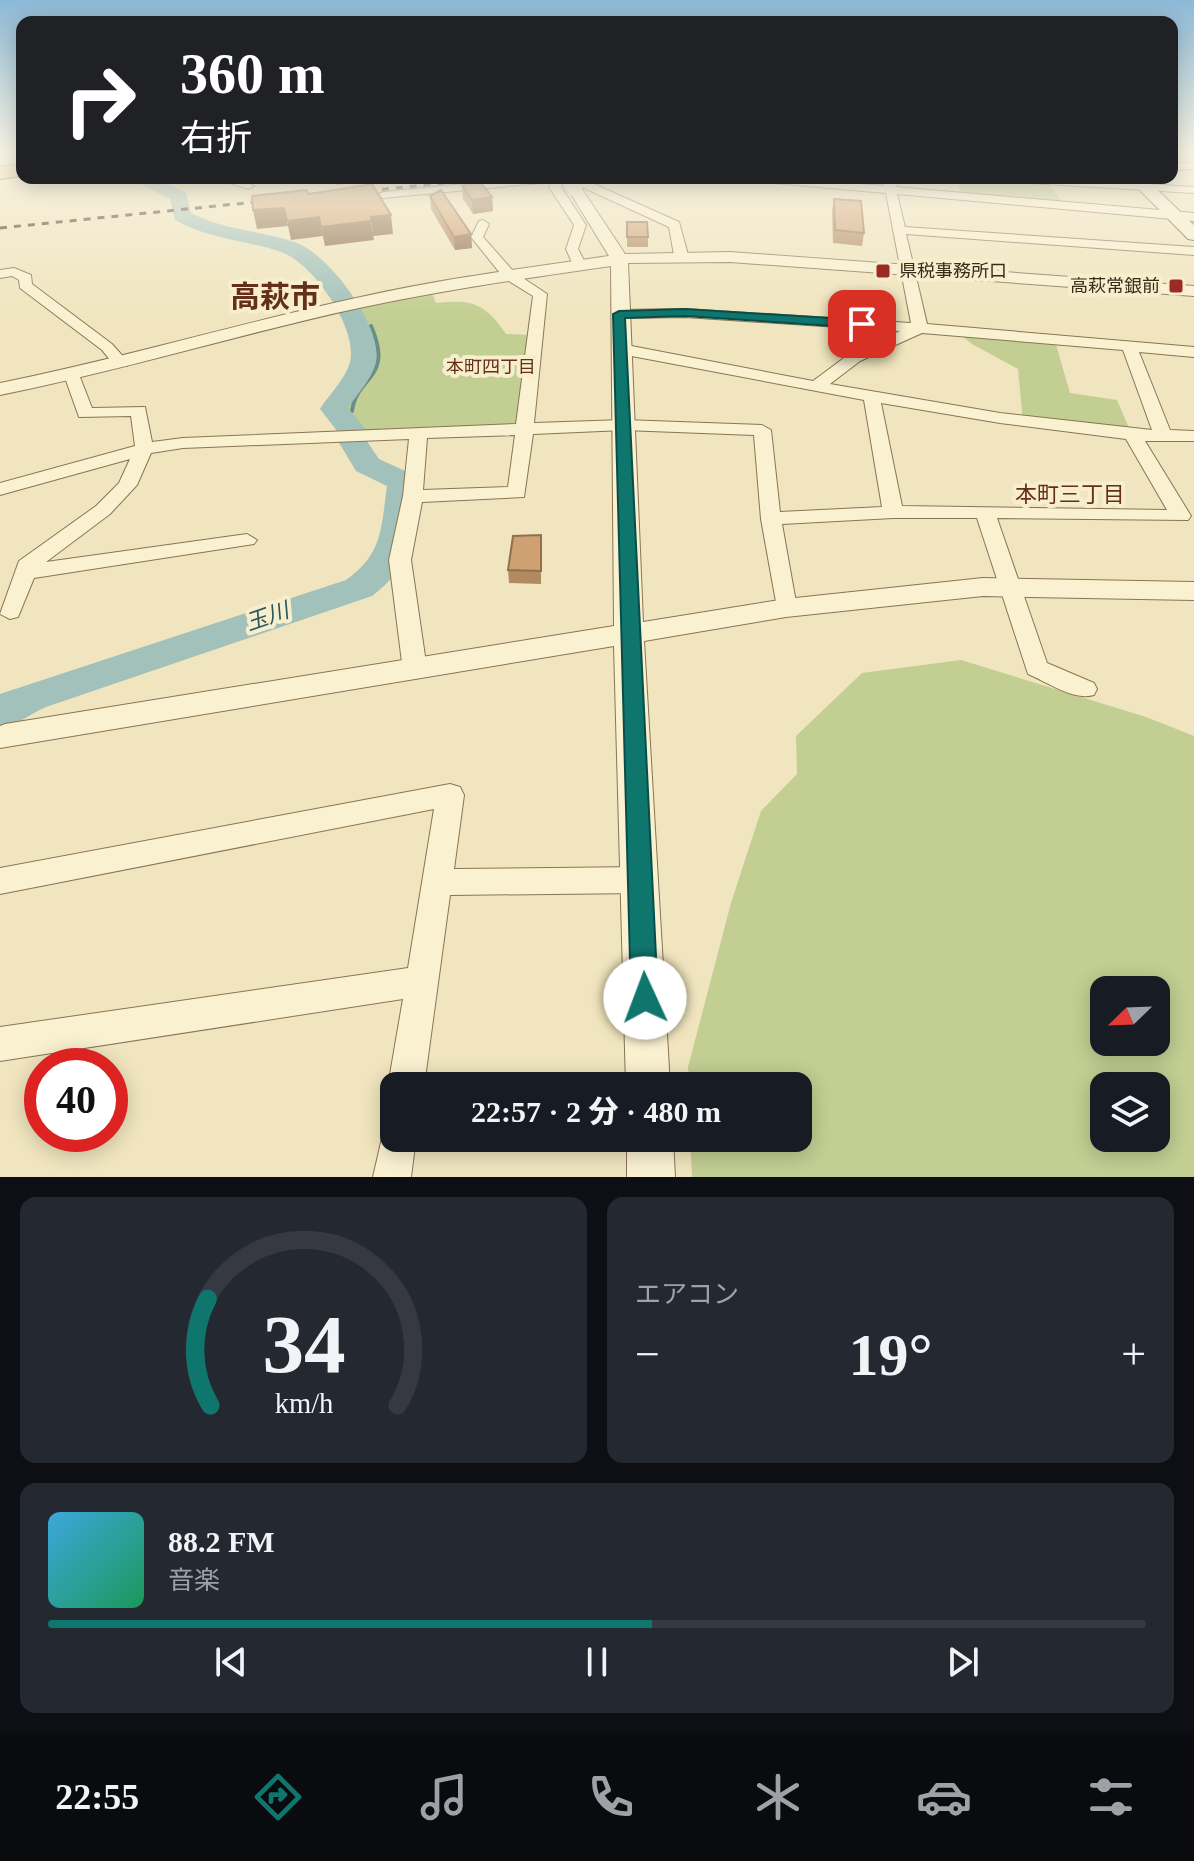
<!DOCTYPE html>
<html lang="ja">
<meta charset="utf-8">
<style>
:root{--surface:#171b24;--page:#242831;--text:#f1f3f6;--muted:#9ea1a6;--line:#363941;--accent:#0f766e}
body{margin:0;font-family:"Times New Roman","Noto Sans JP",serif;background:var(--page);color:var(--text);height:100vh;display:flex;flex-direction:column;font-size:30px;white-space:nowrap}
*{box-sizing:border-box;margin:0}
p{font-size:26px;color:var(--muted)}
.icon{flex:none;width:44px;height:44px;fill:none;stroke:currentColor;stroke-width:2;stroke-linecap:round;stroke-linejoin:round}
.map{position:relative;height:1177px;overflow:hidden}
.panel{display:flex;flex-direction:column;gap:20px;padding:20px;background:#0d0f14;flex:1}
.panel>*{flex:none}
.banner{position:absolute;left:16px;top:16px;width:1162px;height:168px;border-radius:16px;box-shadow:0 4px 20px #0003;background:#202124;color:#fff;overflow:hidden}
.needle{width:52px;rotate:247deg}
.controls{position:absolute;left:1090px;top:976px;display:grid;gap:16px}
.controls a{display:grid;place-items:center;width:80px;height:80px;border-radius:16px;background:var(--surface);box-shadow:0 4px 20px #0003;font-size:40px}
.speed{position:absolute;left:24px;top:1048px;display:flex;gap:16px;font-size:40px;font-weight:700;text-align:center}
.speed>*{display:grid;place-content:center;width:104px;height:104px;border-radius:50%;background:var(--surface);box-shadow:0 4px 20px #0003;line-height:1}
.speed .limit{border:12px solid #d22;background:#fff;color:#111}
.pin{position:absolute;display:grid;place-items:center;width:68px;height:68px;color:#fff;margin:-34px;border-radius:16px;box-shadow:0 4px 12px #0006}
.me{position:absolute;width:88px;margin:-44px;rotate:358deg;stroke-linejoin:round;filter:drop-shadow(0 0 6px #0008)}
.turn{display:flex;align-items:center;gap:28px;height:168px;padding:0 32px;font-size:36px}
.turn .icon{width:104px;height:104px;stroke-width:2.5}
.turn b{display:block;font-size:56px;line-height:68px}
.big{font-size:60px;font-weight:800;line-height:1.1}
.panel .tile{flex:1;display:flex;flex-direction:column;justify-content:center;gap:12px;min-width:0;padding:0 28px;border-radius:16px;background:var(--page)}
.panel .dial{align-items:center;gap:0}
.dial svg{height:208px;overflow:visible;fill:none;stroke:var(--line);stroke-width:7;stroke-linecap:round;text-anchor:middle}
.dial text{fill:var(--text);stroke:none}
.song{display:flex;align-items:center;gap:24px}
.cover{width:96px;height:96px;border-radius:12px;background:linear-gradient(135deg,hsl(200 70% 55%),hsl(150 70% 35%))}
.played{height:8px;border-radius:4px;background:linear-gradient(90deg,var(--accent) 55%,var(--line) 55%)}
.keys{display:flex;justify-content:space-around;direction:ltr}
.heat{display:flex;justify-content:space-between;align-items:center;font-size:44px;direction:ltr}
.panel .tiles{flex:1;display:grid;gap:20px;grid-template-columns:1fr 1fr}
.tile:last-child{grid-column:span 2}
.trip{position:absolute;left:380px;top:1072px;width:432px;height:80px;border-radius:16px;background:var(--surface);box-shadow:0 4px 20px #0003;font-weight:800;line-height:80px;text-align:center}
.tabs{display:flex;height:128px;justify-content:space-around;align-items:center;background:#090b0e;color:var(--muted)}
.tabs .icon{width:56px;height:56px}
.tabs .active{color:var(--accent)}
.tabs b{font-size:36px;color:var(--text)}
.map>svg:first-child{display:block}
.green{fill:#c2ce92;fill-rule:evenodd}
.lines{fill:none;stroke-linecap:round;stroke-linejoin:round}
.stream{stroke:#698f88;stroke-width:4}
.river{fill:#a2c1ba;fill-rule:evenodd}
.minor-casing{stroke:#887556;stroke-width:2}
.tertiary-casing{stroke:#887556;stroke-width:2}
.secondary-casing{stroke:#6a563a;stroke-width:2}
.trunk-casing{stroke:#56422b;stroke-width:2}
.minor{fill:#faf1d1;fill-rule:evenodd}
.tertiary{fill:#faf1d1;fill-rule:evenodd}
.secondary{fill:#faf1d1;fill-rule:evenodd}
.trunk{fill:#ecc66e;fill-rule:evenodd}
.rail{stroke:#372b1b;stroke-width:3;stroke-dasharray:7 7;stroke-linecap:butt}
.tertiary-bridge-casing{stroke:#887556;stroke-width:16;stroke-linecap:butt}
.tertiary-bridge{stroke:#faf1d1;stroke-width:15}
.wall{fill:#b28a62}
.shaded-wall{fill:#917050}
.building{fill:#cfa072;stroke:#917050;stroke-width:2}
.route{fill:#0f766e;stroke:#0a4d48;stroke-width:2}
.poi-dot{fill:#9a2c24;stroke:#f7eece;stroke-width:3}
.labels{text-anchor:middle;stroke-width:8;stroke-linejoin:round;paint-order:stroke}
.far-poi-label{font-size:18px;fill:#372b1b;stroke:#f7eece;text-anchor:start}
.far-neighbourhood-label{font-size:18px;fill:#662f19;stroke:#f7eece}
.neighbourhood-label{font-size:22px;fill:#662f19;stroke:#f7eece}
.water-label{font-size:22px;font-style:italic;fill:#2a5758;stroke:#f7eece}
.far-town-label{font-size:30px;font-weight:bold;fill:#662f19;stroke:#f7eece}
</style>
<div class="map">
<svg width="1194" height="1177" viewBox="0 0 1194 1177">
<rect width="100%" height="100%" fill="#f0e5be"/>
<g class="green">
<polygon points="956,178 1049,184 1065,206 962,195"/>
<path d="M432,293L436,303C472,299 485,303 506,334L532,335L520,427L366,435L345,424L334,409C365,361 368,364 349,308Z"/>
<polygon points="956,331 1055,341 1070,393 1117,400 1132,435 1023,422 1018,369 972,344"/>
<path d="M961,660L1146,717L1194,736V1177H692L690,1138H798V1086H689L688,1067L731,903L761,811L797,774L796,736L862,673ZM1156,990V1042H1104V990ZM1156,1086V1138H1104V1086Z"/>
</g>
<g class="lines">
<path class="stream" d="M352,411C357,374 394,380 371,326"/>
<path class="river" d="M129,178H153L186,192L191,213C225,231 262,230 297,243C329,255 382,325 376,361C374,376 357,395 348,408L366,430L362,434L379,459L414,475L419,482C414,532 415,564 372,596L46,707C30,714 17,725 0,730V694L346,580C383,554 381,528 387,486L356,471L338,441L341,436L320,409C329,395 346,378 350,362C359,329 312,262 281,252C245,240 209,239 175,220L170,199Z"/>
<g class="minor-casing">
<g id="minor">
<polygon points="1194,163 1194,169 1172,170 1172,164"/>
<polygon points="215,178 233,178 254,186 248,189"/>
<polygon points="333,178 345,178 348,182 338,184"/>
<polygon points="524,178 629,178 594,184 679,222 688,255 681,259 674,255 669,227 582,187 580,184 562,183 561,187 586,225 578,249 586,264 579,268 574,267 566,249 574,225 549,187 551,182 383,198 377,195 383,192"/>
<path d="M745,178H789L884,186L882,178H894L896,187L1194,213V221L897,194L905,227L1194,247V255L906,234L927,324L1194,347V357L1139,352L1170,430L1194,431V441H1145L1191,516L1188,520L997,518L1047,663L1094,683L1097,689L1094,695C1074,701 1047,682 1028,674L977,518H893L782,524L797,608L794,613H778L761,519L754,435L624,430L533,434L524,497L422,502L411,560L427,670L424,676L415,679L406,676L403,670L389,560L403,496L409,439L183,448L151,453L137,485L110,514L46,562L247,534L257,540L254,544L34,578L18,617L10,619L0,614L19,561L96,506L119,483L130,459L0,495V483L135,446L131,416L79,417L64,375L66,372H78L92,408L145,407L152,442L183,438L516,424L533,296L504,278L471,237L479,221L483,220L489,224L483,237L514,272L547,294L534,423L624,420L762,425L771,430L780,512L882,507L864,400L621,354L613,349L621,344L813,381L848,355L900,331L685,317L619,318L612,314L619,310L685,309L911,323L886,193L751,181ZM922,333L1123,350L1152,430L1000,413L830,384L860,361ZM881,403L1000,423L1126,439L1167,510L902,506ZM515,435L508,487L423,490L427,438Z"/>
<polygon points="988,178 1049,178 1194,187 1194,193 994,181"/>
<polygon points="14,268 31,275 32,284 112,344 129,363 127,366 115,366 102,350 20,288 19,280 12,276 0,278 0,270"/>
<polygon points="450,784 460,787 464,795 454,869 640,867 651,871 655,880 651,889 640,893 450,895 424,1086 394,1086 394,1099 388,1086 403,999 0,1061 0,1027 408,968 434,809 0,894 0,868"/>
<polygon points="394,1121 394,1138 416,1138 411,1177 373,1177 385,1125"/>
</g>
</g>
<g class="tertiary-casing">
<g id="tertiary">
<path d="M575,185L580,186L625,254L730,252L1194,286V296L730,262L628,263L643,622L786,599L983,578L1194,582V600L983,596L786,617L644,641L670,1086H626L614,646L0,748V726L5,724L614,626L611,266C527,278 443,290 359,308C239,334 121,371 0,395V383C120,359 237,324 356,298C440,279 525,268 609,256L568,189Z"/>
<polygon points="627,1138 673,1138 675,1177 627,1177"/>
</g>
</g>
<g class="secondary-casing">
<polygon id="secondary" points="1128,178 1145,178 1194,225 1194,240 1188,239"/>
</g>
<g class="trunk-casing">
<polygon id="trunk" points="22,164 22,176 0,179 0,167"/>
</g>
<use href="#minor" class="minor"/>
<use href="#tertiary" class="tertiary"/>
<use href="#secondary" class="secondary"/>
<use href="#trunk" class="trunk"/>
<g class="rail">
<polyline points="354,192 495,178"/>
<polyline points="0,228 275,200"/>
</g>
<g class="tertiary-bridge-casing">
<polyline id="tertiary-bridge" points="568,178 575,189"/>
</g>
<use href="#tertiary-bridge" class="tertiary-bridge"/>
</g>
<g class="wall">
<polygon points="462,185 492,197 493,211 473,214 463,199"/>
<polygon points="430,196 471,234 472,248 455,250 431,209"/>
<polygon points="834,199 864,233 862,246 833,243 832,211"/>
<polygon points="627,222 648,237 648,247 627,247"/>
<polygon points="541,535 541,584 509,583 508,570"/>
</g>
<g class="shaded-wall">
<polygon points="492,197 493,211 473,214 472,200"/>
<polygon points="284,208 288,226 257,229 253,210"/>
<polygon points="391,215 393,234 373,236 371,217"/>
<polygon points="319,217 323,236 291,240 287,221"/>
<polygon points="371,221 374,240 325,246 321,227"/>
<polygon points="471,234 472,248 455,250 454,237"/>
</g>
<g class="building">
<polygon points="481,183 492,197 472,200 462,185"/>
<polygon points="372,184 391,215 371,217 371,221 321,227 319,217 287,221 284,208 253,210 252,196 306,190 309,194"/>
<polygon points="441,190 471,234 454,237 430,196"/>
<polygon points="834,199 861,201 864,233 835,230"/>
<polygon points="627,222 647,222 648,237 627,237"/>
<polygon points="541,535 541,571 508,570 513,536"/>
</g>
<linearGradient id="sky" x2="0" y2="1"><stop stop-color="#8cb9d6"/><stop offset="0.48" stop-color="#f8f3e2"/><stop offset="1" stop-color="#f8f3e2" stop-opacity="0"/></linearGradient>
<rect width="1194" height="317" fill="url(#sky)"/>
<polygon class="route" points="685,309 862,320 868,324 862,328 685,316 625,318 658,998 654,1007 645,1011 635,1007 631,998 613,314 619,311"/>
<g class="poi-dot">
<rect x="875" y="263" width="16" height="16" rx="4"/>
<rect x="1168" y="278" width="16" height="16" rx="4"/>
</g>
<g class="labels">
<g class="far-poi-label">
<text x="899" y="277">県税事務所口</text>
<text x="1160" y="292" text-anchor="end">高萩常銀前</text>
</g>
<g class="far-neighbourhood-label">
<text x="491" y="373">本町四丁目</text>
</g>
<g class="neighbourhood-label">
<text x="1070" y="502">本町三丁目</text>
</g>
<g class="water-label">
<text transform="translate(267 616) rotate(-19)" y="8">玉川</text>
</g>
<g class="far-town-label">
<text x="275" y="307">高萩市</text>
</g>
</g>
</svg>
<div class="controls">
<a><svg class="needle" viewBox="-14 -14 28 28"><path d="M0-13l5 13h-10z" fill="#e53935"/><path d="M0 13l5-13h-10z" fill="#9ea1a6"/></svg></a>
<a><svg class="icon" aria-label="layers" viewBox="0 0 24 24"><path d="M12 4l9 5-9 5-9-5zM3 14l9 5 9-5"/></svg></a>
</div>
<div class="speed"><div class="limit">40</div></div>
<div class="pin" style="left:862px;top:324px;background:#d93025"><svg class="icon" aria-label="arrive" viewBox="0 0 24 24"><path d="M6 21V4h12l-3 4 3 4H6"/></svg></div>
<svg class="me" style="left:645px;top:998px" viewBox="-20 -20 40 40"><circle r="19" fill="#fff"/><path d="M0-13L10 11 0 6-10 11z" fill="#0f766e"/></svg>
<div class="trip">22:57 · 2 分 · 480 m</div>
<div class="banner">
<div class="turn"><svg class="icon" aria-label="right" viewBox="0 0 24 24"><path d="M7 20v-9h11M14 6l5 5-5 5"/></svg><div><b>360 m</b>右折</div></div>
</div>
</div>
<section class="panel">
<div class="tiles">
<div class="tile dial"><svg viewBox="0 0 100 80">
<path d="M14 69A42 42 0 1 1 86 69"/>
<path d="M14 69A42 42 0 0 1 13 28" stroke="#0f766e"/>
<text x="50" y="56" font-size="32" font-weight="700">34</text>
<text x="50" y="72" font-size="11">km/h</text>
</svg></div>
<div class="tile"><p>エアコン</p>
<div class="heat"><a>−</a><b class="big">19°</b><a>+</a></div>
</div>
<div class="tile">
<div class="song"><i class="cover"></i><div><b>88.2 FM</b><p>音楽</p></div></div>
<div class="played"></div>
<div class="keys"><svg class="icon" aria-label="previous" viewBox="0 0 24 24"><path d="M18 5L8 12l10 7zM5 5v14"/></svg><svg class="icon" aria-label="pause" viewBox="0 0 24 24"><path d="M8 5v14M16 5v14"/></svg><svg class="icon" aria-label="next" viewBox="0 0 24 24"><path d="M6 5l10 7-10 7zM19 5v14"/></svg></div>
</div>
</div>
</section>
<nav class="tabs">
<b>22:55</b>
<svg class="icon active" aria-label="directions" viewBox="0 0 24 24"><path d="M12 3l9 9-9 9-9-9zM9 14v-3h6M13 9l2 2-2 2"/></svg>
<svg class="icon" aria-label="music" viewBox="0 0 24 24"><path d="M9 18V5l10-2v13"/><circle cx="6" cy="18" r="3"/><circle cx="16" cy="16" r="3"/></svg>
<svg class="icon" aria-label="phone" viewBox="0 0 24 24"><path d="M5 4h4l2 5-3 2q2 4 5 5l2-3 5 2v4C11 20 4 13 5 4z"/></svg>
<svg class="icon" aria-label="climate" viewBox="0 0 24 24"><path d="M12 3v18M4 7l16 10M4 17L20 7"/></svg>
<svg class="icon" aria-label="car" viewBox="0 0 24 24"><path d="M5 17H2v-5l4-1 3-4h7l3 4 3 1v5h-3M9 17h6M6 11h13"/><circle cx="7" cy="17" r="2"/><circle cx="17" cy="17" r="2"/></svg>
<svg class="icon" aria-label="filters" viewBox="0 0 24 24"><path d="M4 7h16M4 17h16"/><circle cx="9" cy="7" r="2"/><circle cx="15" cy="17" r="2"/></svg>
</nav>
